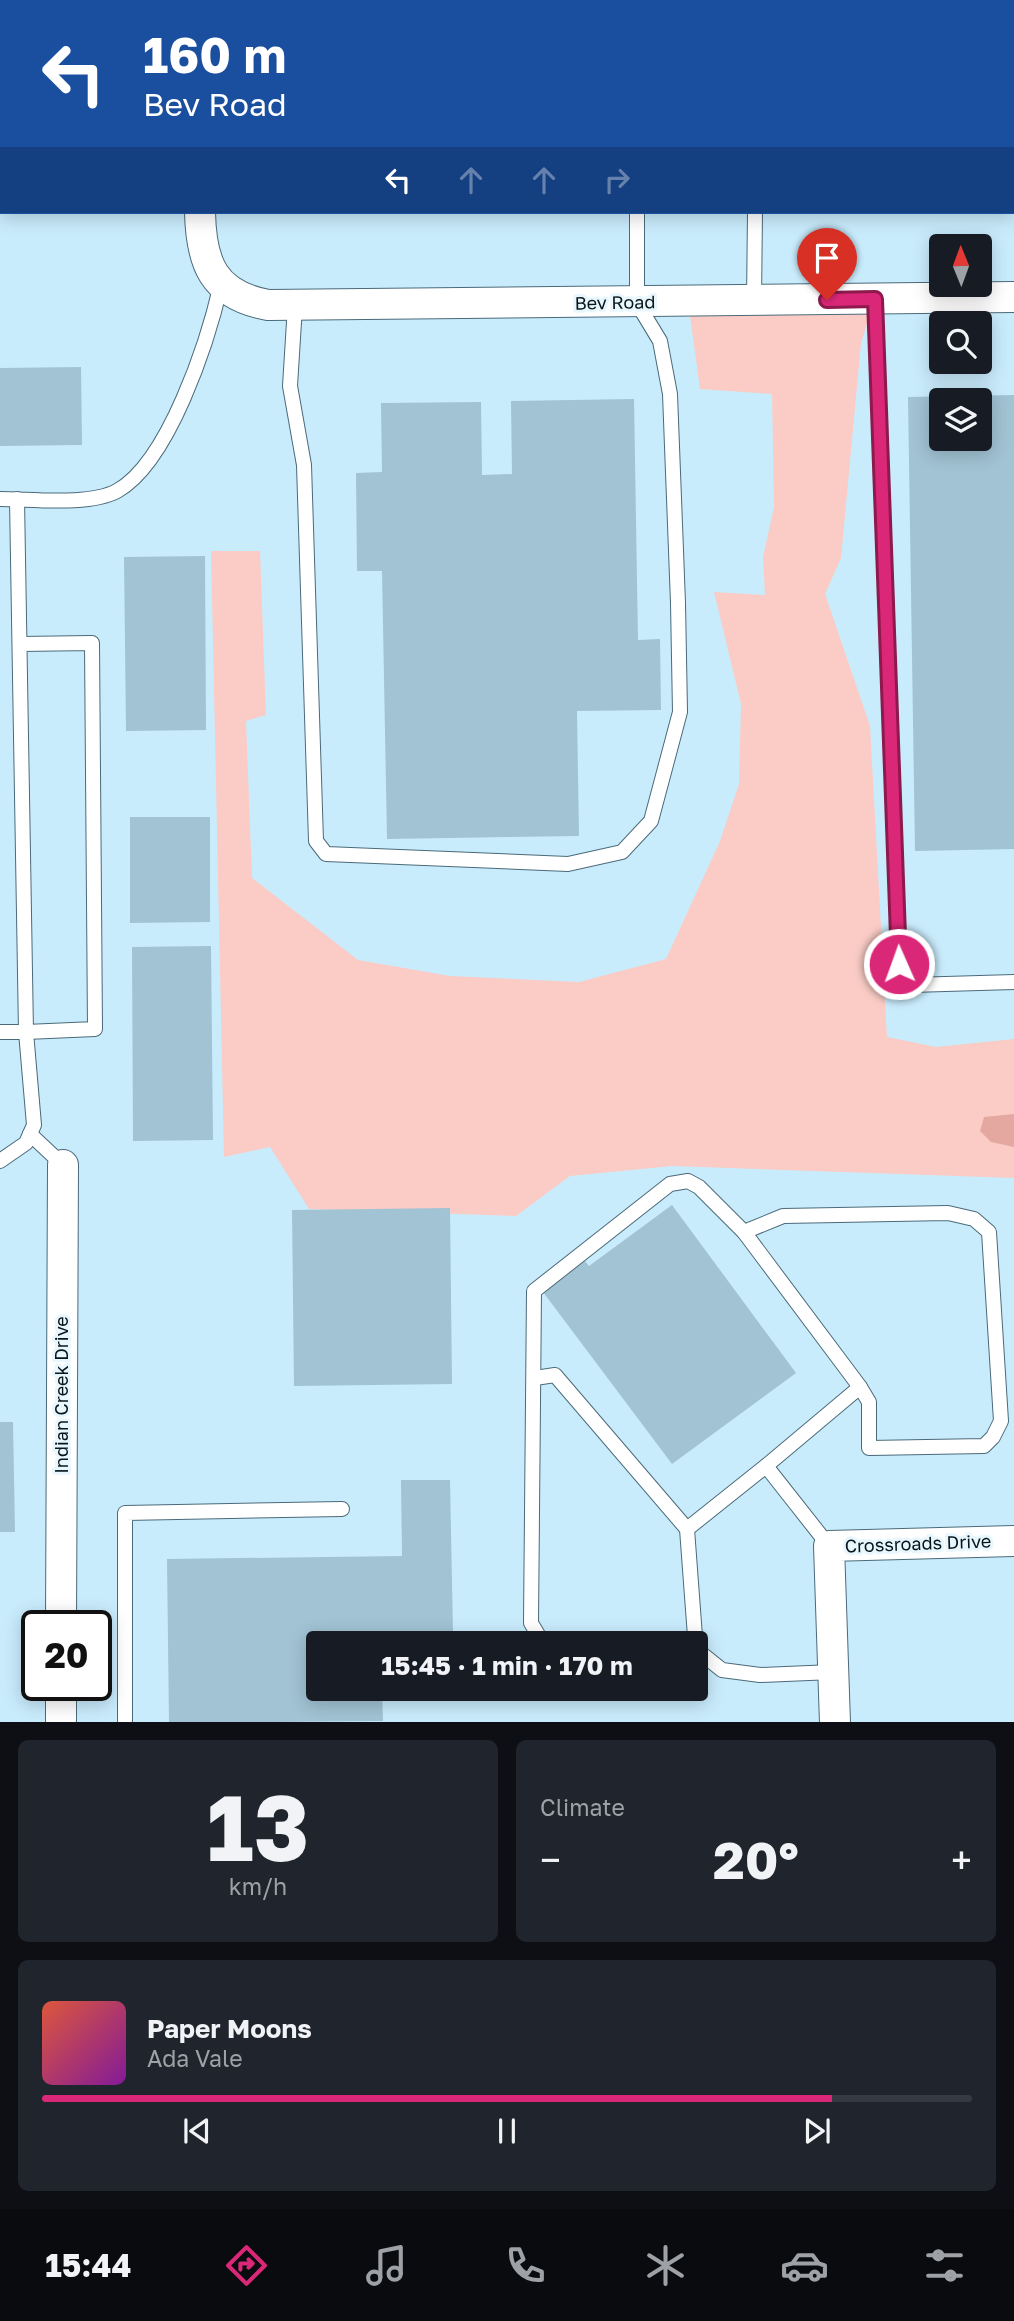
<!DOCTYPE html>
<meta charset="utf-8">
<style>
:root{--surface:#171b24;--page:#20242c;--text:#f1f3f6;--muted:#9ea1a6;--line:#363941;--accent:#db2777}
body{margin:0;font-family:"Golos Text",sans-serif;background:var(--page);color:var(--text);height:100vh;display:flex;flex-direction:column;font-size:26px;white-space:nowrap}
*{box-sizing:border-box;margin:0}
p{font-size:23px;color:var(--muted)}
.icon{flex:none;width:38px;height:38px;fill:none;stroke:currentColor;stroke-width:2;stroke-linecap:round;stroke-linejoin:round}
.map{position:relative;height:1722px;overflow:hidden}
.details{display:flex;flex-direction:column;gap:18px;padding:18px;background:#0d0f14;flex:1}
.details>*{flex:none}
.banner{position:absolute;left:0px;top:0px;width:1015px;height:214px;box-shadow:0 4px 18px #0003;background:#1a4fa0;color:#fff;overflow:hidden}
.needle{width:46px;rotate:359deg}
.buttons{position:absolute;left:929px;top:234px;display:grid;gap:14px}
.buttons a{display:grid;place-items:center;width:63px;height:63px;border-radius:7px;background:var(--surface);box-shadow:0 4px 18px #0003;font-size:35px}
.speed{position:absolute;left:21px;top:1610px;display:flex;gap:14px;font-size:35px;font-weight:700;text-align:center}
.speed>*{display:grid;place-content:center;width:91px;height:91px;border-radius:50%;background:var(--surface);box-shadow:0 4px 18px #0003;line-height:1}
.speed .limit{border:4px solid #111;border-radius:10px;background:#fff;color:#111}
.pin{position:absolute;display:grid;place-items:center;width:60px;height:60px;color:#fff;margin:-72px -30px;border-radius:50% 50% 50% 0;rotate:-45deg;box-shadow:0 0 7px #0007}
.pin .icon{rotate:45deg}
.me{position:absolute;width:77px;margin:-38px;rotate:358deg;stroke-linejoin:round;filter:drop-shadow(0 0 5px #0008)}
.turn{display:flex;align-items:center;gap:24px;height:147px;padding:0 28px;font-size:32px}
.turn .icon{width:91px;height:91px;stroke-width:2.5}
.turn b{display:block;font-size:49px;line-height:60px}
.lanes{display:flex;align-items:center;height:66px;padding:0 28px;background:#0003;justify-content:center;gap:35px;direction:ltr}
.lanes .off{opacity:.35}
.big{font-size:52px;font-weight:700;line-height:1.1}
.details .card{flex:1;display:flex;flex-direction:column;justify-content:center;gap:10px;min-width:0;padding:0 24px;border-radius:10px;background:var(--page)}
.details .dial{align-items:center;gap:0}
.dial b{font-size:91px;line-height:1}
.song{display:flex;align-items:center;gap:21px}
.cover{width:84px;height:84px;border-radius:10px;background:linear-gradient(135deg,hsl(10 70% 55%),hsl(290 70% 35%))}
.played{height:7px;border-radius:4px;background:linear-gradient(90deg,var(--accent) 85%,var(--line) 85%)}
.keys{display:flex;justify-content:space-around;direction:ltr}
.heat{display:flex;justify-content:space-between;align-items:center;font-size:38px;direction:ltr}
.details .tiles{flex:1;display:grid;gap:18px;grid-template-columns:1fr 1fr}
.card:last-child{grid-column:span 2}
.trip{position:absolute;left:306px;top:1631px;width:402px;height:70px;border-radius:7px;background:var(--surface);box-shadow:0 4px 18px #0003;font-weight:700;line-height:70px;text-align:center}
.menu{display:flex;height:112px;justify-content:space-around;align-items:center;background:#090b0e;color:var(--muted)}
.menu .icon{width:49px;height:49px}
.menu .active{color:var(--accent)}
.menu b{font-size:32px;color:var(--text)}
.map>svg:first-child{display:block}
.green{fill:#faccc5}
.water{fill:#e4a8a0}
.building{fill:#a1c3d4;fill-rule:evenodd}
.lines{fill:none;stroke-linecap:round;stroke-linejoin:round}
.lane-casing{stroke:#4b6a79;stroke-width:16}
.street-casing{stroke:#4b6a79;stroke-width:32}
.lane{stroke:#fff;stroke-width:14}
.street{stroke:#fff;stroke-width:30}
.route-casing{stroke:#8e194d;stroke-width:18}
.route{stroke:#db2777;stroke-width:12}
.labels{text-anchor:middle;stroke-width:6;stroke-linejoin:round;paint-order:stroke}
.street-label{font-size:18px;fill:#08151b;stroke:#e8f6fd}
</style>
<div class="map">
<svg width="1014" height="1723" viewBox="0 0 1014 1723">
<rect width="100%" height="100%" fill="#c9ecfd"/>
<polygon class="green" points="875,299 861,343 841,558 825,594 870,726 887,1037 936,1047 1014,1039 1014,1178 672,1166 570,1176 516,1216 309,1209 270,1147 224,1157 211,551 260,551 266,715 246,721 252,878 358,960 450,976 579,982 666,959 720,841 739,784 741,704 714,592 765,595 763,557 774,507 772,394 700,389 688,302"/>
<polygon class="water" points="1014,1114 1014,1147 991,1142 980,1131 984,1117"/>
<g class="building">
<polygon points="81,367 82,445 0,446 0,368"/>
<path d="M1014,395V849L915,851L908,397ZM942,401H980V439H942Z"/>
<polygon points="634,399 638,640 660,639 661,710 577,711 579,836 387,839 382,571 357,571 356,473 382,472 381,403 481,402 482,475 512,474 511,401"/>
<polygon points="205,556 206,730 126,731 124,557"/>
<polygon points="130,817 210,817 210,922 130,923"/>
<polygon points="211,946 213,1140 133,1141 132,947"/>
<polygon points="672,1205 796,1373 672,1464 543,1292 585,1261 589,1266"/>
<polygon points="450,1208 452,1384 294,1386 292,1210"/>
<polygon points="0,1422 13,1422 15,1532 0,1532"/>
<polygon points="401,1480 450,1480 453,1633 405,1634 406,1641 382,1643 318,1643 318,1689 382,1689 383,1721 169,1723 167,1559 402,1556"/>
</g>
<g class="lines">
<g class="lane-casing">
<g id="lane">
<polyline points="33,0 33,2"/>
<polyline points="0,70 2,70"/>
<polyline points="875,299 899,963 911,985 1014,982"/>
<polyline points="754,301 755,212"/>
<polyline points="295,306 290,386 304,465 316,841 326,854 568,864 622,852 651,821 680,712 678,603 670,394 660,341 637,303 637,212"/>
<path d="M0,499C32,499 89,506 117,491C169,462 208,341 221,284"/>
<polyline points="17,499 26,1032 95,1029 92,643 20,644"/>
<polyline points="0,1032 26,1032 34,1125 26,1143 0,1161"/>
<polyline points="30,1134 63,1165"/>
<polyline points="744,1232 860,1387"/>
<polyline points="535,1378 555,1375 687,1529 696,1650"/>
<polyline points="687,1529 766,1466"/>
<polyline points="543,1643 531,1623 534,1291 670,1184 688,1181 699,1187 744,1232 783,1216 948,1213 974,1219 989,1232 1001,1421 993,1437 984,1446 869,1448 869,1402 860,1387 766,1466 829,1546"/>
<polyline points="697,1650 722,1670 760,1675 833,1672"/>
<polyline points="125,1723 125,1513 342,1509"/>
</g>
</g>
<g class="street-casing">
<g id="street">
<polyline points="199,0 199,2"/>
<path d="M200,212C201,263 213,295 268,305L1014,297"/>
<polyline points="61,1626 63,1165"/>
<polyline points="61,1723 61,1685"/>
<polyline points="835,1723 829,1546 1014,1541"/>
</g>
</g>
<use href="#lane" class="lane"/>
<use href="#street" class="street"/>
</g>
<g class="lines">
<g class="route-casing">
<polyline id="route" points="827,300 875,299 899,964"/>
</g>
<use href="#route" class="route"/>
</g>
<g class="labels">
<g class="street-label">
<text transform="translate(615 303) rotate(-1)" y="6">Bev Road</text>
<text transform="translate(62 1395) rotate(-90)" y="6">Indian Creek Drive</text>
<text transform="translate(918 1544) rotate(-2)" y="6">Crossroads Drive</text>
</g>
</g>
</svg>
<div class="buttons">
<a><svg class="needle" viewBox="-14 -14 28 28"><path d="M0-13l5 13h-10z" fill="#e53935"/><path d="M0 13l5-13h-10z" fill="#9ea1a6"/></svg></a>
<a><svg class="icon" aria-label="search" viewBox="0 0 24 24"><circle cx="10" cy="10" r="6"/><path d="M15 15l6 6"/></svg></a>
<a><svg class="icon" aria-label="layers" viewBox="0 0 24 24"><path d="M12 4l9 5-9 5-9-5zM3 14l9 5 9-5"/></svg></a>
</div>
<div class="speed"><div class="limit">20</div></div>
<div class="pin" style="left:827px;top:300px;background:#d93025"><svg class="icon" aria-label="arrive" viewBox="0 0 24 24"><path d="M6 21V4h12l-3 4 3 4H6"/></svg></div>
<svg class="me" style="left:899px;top:964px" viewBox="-20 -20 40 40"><circle r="17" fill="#db2777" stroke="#fff" stroke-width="3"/><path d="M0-11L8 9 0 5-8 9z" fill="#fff"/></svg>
<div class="trip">15:45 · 1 min · 170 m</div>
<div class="banner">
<div class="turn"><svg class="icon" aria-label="left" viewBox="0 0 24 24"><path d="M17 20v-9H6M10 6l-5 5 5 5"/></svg><div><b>160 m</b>Bev Road</div></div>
<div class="lanes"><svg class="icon" aria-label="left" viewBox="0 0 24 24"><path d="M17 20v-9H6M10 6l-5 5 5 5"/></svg><svg class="icon off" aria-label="ahead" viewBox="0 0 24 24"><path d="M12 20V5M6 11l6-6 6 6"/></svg><svg class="icon off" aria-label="ahead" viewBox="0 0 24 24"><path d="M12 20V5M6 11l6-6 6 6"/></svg><svg class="icon off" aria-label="right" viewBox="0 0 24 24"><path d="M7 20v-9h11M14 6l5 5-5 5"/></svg></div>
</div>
</div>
<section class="details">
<div class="tiles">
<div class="card dial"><b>13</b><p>km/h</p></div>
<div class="card"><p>Climate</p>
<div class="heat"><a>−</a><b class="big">20°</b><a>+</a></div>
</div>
<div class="card">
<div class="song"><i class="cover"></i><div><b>Paper Moons</b><p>Ada Vale</p></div></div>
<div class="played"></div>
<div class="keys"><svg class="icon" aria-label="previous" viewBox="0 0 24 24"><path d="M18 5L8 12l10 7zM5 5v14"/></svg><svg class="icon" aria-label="pause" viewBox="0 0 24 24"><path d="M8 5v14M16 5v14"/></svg><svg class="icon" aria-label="next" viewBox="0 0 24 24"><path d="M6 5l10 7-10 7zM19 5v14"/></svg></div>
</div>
</div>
</section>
<nav class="menu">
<b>15:44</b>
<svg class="icon active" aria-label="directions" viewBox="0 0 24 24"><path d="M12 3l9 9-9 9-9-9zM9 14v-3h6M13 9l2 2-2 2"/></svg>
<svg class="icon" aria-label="music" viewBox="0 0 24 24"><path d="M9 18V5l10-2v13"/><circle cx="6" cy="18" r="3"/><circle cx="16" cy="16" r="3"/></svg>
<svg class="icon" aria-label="phone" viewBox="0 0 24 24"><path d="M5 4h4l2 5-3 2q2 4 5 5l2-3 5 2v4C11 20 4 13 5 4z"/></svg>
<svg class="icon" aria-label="climate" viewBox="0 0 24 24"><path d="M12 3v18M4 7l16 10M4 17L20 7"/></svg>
<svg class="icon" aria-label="car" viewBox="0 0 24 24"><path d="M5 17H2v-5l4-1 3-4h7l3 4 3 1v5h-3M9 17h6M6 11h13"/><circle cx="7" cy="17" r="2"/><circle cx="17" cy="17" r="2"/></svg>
<svg class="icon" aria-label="filters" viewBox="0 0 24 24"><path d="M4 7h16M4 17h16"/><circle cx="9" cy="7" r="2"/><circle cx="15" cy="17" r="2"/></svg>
</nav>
